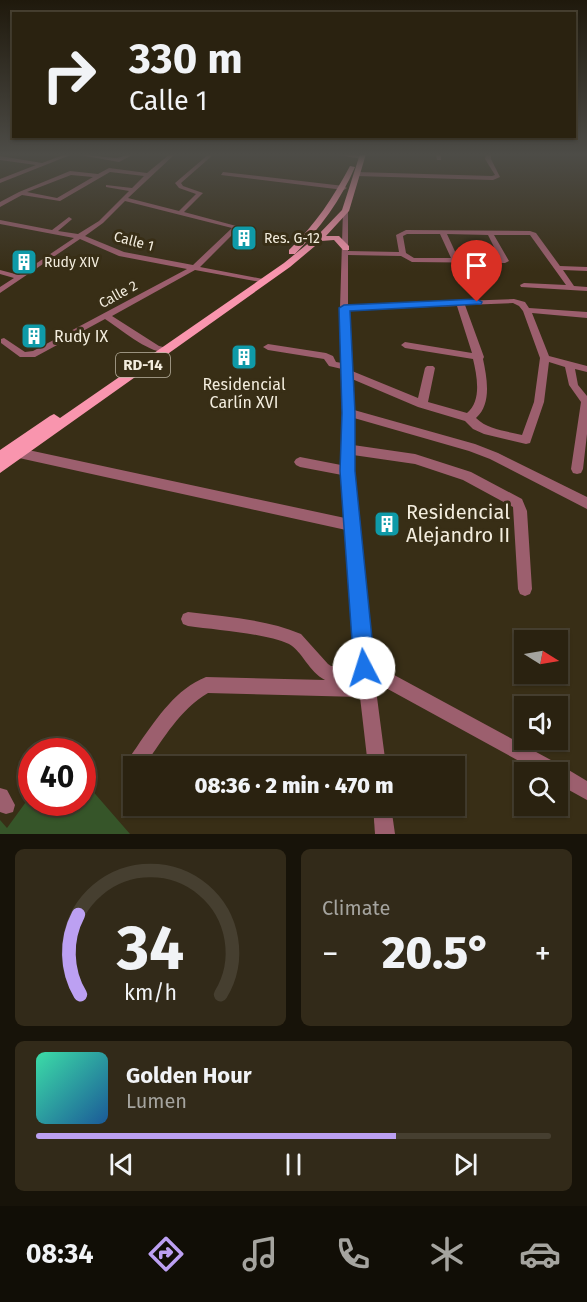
<!DOCTYPE html>
<meta charset="utf-8">
<style>
:root{--surface:#2a2210;--page:#322a19;--text:#f1f3f6;--muted:#a5a49f;--line:#463f30;--accent:#bca0f2}
body{margin:0;font-family:"Fira Sans",sans-serif;background:var(--page);color:var(--text);height:100vh;display:flex;flex-direction:column;font-size:22px;white-space:nowrap}
*{box-sizing:border-box;margin:0}
p{font-size:20px;color:var(--muted)}
.icon{flex:none;width:33px;height:33px;fill:none;stroke:currentColor;stroke-width:2;stroke-linecap:round;stroke-linejoin:round}
.map{position:relative;height:834px;overflow:hidden}
.details{display:flex;flex-direction:column;gap:15px;padding:15px;background:#171309;flex:1}
.details>*{flex:none}
.top-card{position:absolute;left:12px;top:12px;width:564px;height:126px;border-radius:0px;box-shadow:0 2px 4px #0004,0 0 0 2px var(--line);background:#2a2210;color:var(--text);overflow:hidden}
.needle{width:39px;rotate:101deg}
.controls{position:absolute;left:514px;top:630px;display:grid;gap:12px}
.controls a{display:grid;place-items:center;width:54px;height:54px;border-radius:0px;background:var(--surface);box-shadow:0 2px 4px #0004,0 0 0 2px var(--line);font-size:30px}
.speed{position:absolute;left:18px;top:738px;display:flex;gap:12px;font-size:30px;font-weight:700;text-align:center}
.speed>*{display:grid;place-content:center;width:78px;height:78px;border-radius:50%;background:var(--surface);box-shadow:0 2px 4px #0004,0 0 0 2px var(--line);line-height:1}
.speed .limit{border:9px solid #d22;background:#fff;color:#111}
.pin{position:absolute;display:grid;place-items:center;width:51px;height:51px;color:#fff;margin:-62px -26px;border-radius:50% 50% 50% 0;rotate:-45deg;box-shadow:0 0 6px #0007}
.pin .icon{rotate:45deg}
.me{position:absolute;width:66px;margin:-33px;rotate:355deg;stroke-linejoin:round;filter:drop-shadow(0 0 4px #0008)}
.turn{display:flex;align-items:center;gap:21px;height:126px;padding:0 18px;font-size:27px}
.turn .icon{width:78px;height:78px;stroke-width:2.5}
.turn b{display:block;font-size:42px;line-height:51px}
.big{font-size:45px;font-weight:800;line-height:1.1}
.details .tile{flex:1;display:flex;flex-direction:column;justify-content:center;gap:9px;min-width:0;padding:0 21px;border-radius:9px;background:var(--page)}
.details .dial{align-items:center;gap:0}
.dial svg{height:156px;overflow:visible;fill:none;stroke:var(--line);stroke-width:7;stroke-linecap:round;text-anchor:middle}
.dial text{fill:var(--text);stroke:none}
.song{display:flex;align-items:center;gap:18px}
.cover{width:72px;height:72px;border-radius:9px;background:linear-gradient(135deg,hsl(160 70% 55%),hsl(210 70% 35%))}
.played{height:6px;border-radius:3px;background:linear-gradient(90deg,var(--accent) 70%,var(--line) 70%)}
.keys{display:flex;justify-content:space-around;direction:ltr}
.heat{display:flex;justify-content:space-between;align-items:center;font-size:33px;direction:ltr}
.details .tiles{flex:1;display:grid;gap:15px;grid-template-columns:1fr 1fr}
.tile:last-child{grid-column:span 2}
.trip{position:absolute;left:123px;top:756px;width:342px;height:60px;border-radius:0px;background:var(--surface);box-shadow:0 2px 4px #0004,0 0 0 2px var(--line);font-weight:800;line-height:60px;text-align:center}
.tabs{display:flex;height:96px;justify-content:space-around;align-items:center;background:#110e06;color:var(--muted)}
.tabs .icon{width:42px;height:42px}
.tabs .current{color:var(--accent)}
.tabs b{font-size:27px;color:var(--text)}
.map>svg:first-child{display:block}
.green{fill:#365529}
.lines{fill:none;stroke-linecap:round;stroke-linejoin:round}
.minor{fill:#9c5f6e;fill-rule:evenodd}
.major{fill:#f995ae;fill-rule:evenodd}
.route{fill:#1a73e8;stroke:#114b97;stroke-width:1.5}
.labels{text-anchor:middle;stroke-width:6;stroke-linejoin:round;paint-order:stroke}
.far-poi-label{font-size:14px;fill:#f3edde;stroke:#382e16;text-anchor:start}
.far-street-label{font-size:14px;fill:#f3edde;stroke:#382e16}
.shield{fill:#382e16;stroke:#bbb4a2;stroke-width:1.5}
.shield-label{font-size:15px;font-weight:bold;fill:#f3edde}
.poi-label{font-size:16px;fill:#f3edde;stroke:#382e16;text-anchor:start}
.near-poi-label{font-size:20px;fill:#f3edde;stroke:#382e16;text-anchor:start}
</style>
<div class="map">
<svg width="587" height="834" viewBox="0 0 587 834">
<rect width="100%" height="100%" fill="#382e16"/>
<polygon class="green" points="83,780 130,834 0,834 0,820 7,828 31,795 32,802 82,802"/>
<g class="lines">
<g class="minor">
<polygon points="66,154 73,154 0,183 0,179 36,165 0,160 0,156 42,163"/>
<path d="M74,154C88,154 101,157 115,158C121,158 127,154 134,154L119,162Z"/>
<path d="M170,154H175L128,198L179,211L196,194L179,188L175,183L209,154H214L181,183L183,186L203,193L184,212L240,227L200,267L263,279H266V283L195,270L112,316L159,346L167,348L169,350L167,352C149,354 121,329 105,319L35,357H20L1,343V339L4,338L25,352L33,351L187,269L119,256L80,239L0,293V287L14,278L0,274V270L19,275L74,238L0,224V220L52,230L69,217L72,219L71,220L58,231L78,234L99,221L129,191L106,187V185L132,188L144,176L110,172L60,201L22,195L0,207V202L19,192L70,171L98,174L109,168L147,173ZM71,175L93,177L57,198L27,192ZM125,201L232,228L193,265L124,252L85,236L103,223Z"/>
<polygon points="333,154 351,154 365,157 362,159"/>
<polygon points="436,154 441,154 441,160 437,160"/>
<polygon points="486,154 491,154 491,159 500,177 493,180 357,176 354,174 357,172 492,176 495,175 485,159"/>
<polygon points="223,172 344,186 347,188 344,190 221,175"/>
<path d="M343,210L348,211V251L399,252L396,235L406,230L530,231L536,233L560,266L587,267V271L563,270L574,286L587,287V291L521,287L520,285L524,283L566,285L530,235H494L509,261L505,263L412,262L401,256L348,255V305L514,299L525,302L529,308L587,312V318L532,313L549,356L587,366V372L575,369L578,385L587,396V434L583,469L581,473L577,474L573,473L571,469L581,402L569,385L565,367L549,362L544,402L531,440L530,443L526,444L484,434L473,429L465,421L418,407L352,379L354,410L475,444L498,453L587,497V509L490,459L469,451L354,418L353,445L415,454L471,472L522,499L527,511L532,589L530,594L525,596L520,594L518,589L513,507L463,480L415,464L353,455V471L372,663L562,766L587,781V800L558,784V772H539L375,682L386,766H368L360,697L208,693C179,710 163,740 144,766H134V775L128,772L125,766C129,757 135,750 140,742C158,717 176,689 206,677L325,680C309,672 302,651 289,644C264,633 216,630 188,626L183,624L181,619L183,614L188,612C226,617 266,619 301,634L328,664L331,666H357L346,530L19,458L15,456L13,453L15,450L19,448L345,518L342,475L300,467L296,465L294,462L296,459L300,457L341,465L342,452L340,449L342,446L344,413L342,369L329,366L324,359L268,350L263,347L268,344L326,353L333,356L336,362L342,363L340,308ZM407,234H440L451,258H414L406,253L403,236ZM447,234L488,235L500,259L458,258ZM513,303L519,306L523,311L540,358L534,402L522,435C507,431 488,430 476,418C492,404 487,378 483,359L484,357L465,305ZM457,306L472,353L405,342L401,345L405,348L473,359C477,376 482,401 467,413L428,402L435,368L433,366H427L425,368L418,398L352,371L348,310Z"/>
<polygon points="0,788 7,790 15,805 13,812 6,814 0,812"/>
<polygon points="373,806 391,806 395,834 375,834"/>
</g>
<g class="major">
<polygon points="360,154 366,154 349,211 326,236 339,236 349,246 349,250 343,250 334,240 321,241 290,267 0,473 0,450 50,416 54,414 60,418 284,263 316,237 342,210"/>
<path d="M350,166L355,167C341,200 320,228 295,254H289V250C315,225 333,198 350,166Z"/>
</g>
</g>
<linearGradient id="sky" x2="0" y2="1"><stop stop-color="#1f190c"/><stop offset="0.57" stop-color="#4d4c47"/><stop offset="1" stop-color="#4d4c47" stop-opacity="0"/></linearGradient>
<rect width="587" height="271" fill="url(#sky)"/>
<polygon class="route" points="477,299 482,302 481,304 350,311 355,413 355,471 375,668 372,675 364,678 357,675 354,668 340,471 342,413 339,308 344,305"/>
<defs>
<g id="building-square" transform="scale(1.35)"><rect x="-9" y="-9" width="18" height="18" rx="4" fill="#0f9aa8" stroke="#382e16"/><path d="M-4-6H4V6H1V3H-1V6H-4ZM-2.5-4.3h1.7v1.8h-1.7ZM.8-4.3h1.7v1.8H.8ZM-2.5-1h1.7V.8h-1.7ZM.8-1h1.7V.8H.8Z" fill="#fff"/></g>
</defs>
<g fill-rule="evenodd">
<use href="#building-square" x="244" y="238"/>
<use href="#building-square" x="24" y="262"/>
<use href="#building-square" x="34" y="336"/>
<use href="#building-square" x="244" y="357"/>
<use href="#building-square" x="387" y="524"/>
</g>
<g class="labels">
<g class="far-poi-label">
<text x="264" y="243">Res. G-12</text>
<text x="44" y="267">Rudy XIV</text>
</g>
<g class="far-street-label">
<text transform="translate(134 241) rotate(15)" y="5">Calle 1</text>
<text transform="translate(118 294) rotate(-29)" y="5">Calle 2</text>
</g>
<rect class="shield" x="116" y="353" width="54" height="24" rx="4.5"/>
<g class="shield-label">
<text x="143" y="370">RD-14</text>
</g>
<g class="poi-label">
<text x="54" y="342">Rudy IX</text>
<text x="244" y="390" text-anchor="middle">Residencial<tspan x="244" dy="18">Carlín XVI</tspan></text>
</g>
<g class="near-poi-label">
<text x="406" y="519">Residencial<tspan x="406" dy="23">Alejandro II</tspan></text>
</g>
</g>
</svg>
<div class="controls">
<a><svg class="needle" viewBox="-14 -14 28 28"><path d="M0-13l5 13h-10z" fill="#e53935"/><path d="M0 13l5-13h-10z" fill="#a5a49f"/></svg></a>
<a><svg class="icon" aria-label="sound" viewBox="0 0 24 24"><path d="M4 9h4l5-4v14l-5-4H4zM17 9q2 3 0 6"/></svg></a>
<a><svg class="icon" aria-label="search" viewBox="0 0 24 24"><circle cx="10" cy="10" r="6"/><path d="M15 15l6 6"/></svg></a>
</div>
<div class="speed"><div class="limit">40</div></div>
<div class="pin" style="left:477px;top:302px;background:#d93025"><svg class="icon" aria-label="arrive" viewBox="0 0 24 24"><path d="M6 21V4h12l-3 4 3 4H6"/></svg></div>
<svg class="me" style="left:364px;top:668px" viewBox="-20 -20 40 40"><circle r="19" fill="#fff"/><path d="M0-13L10 11 0 6-10 11z" fill="#1a73e8"/></svg>
<div class="trip">08:36 · 2 min · 470 m</div>
<div class="top-card">
<div class="turn"><svg class="icon" aria-label="right" viewBox="0 0 24 24"><path d="M7 20v-9h11M14 6l5 5-5 5"/></svg><div><b>330 m</b>Calle 1</div></div>
</div>
</div>
<section class="details">
<div class="tiles">
<div class="tile dial"><svg viewBox="0 0 100 80">
<path d="M14 69A42 42 0 1 1 86 69"/>
<path d="M14 69A42 42 0 0 1 13 28" stroke="#bca0f2"/>
<text x="50" y="56" font-size="32" font-weight="700">34</text>
<text x="50" y="72" font-size="11">km/h</text>
</svg></div>
<div class="tile"><p>Climate</p>
<div class="heat"><a>−</a><b class="big">20.5°</b><a>+</a></div>
</div>
<div class="tile">
<div class="song"><i class="cover"></i><div><b>Golden Hour</b><p>Lumen</p></div></div>
<div class="played"></div>
<div class="keys"><svg class="icon" aria-label="previous" viewBox="0 0 24 24"><path d="M18 5L8 12l10 7zM5 5v14"/></svg><svg class="icon" aria-label="pause" viewBox="0 0 24 24"><path d="M8 5v14M16 5v14"/></svg><svg class="icon" aria-label="next" viewBox="0 0 24 24"><path d="M6 5l10 7-10 7zM19 5v14"/></svg></div>
</div>
</div>
</section>
<nav class="tabs">
<b>08:34</b>
<svg class="icon current" aria-label="directions" viewBox="0 0 24 24"><path d="M12 3l9 9-9 9-9-9zM9 14v-3h6M13 9l2 2-2 2"/></svg>
<svg class="icon" aria-label="music" viewBox="0 0 24 24"><path d="M9 18V5l10-2v13"/><circle cx="6" cy="18" r="3"/><circle cx="16" cy="16" r="3"/></svg>
<svg class="icon" aria-label="phone" viewBox="0 0 24 24"><path d="M5 4h4l2 5-3 2q2 4 5 5l2-3 5 2v4C11 20 4 13 5 4z"/></svg>
<svg class="icon" aria-label="climate" viewBox="0 0 24 24"><path d="M12 3v18M4 7l16 10M4 17L20 7"/></svg>
<svg class="icon" aria-label="car" viewBox="0 0 24 24"><path d="M5 17H2v-5l4-1 3-4h7l3 4 3 1v5h-3M9 17h6M6 11h13"/><circle cx="7" cy="17" r="2"/><circle cx="17" cy="17" r="2"/></svg>
</nav>
